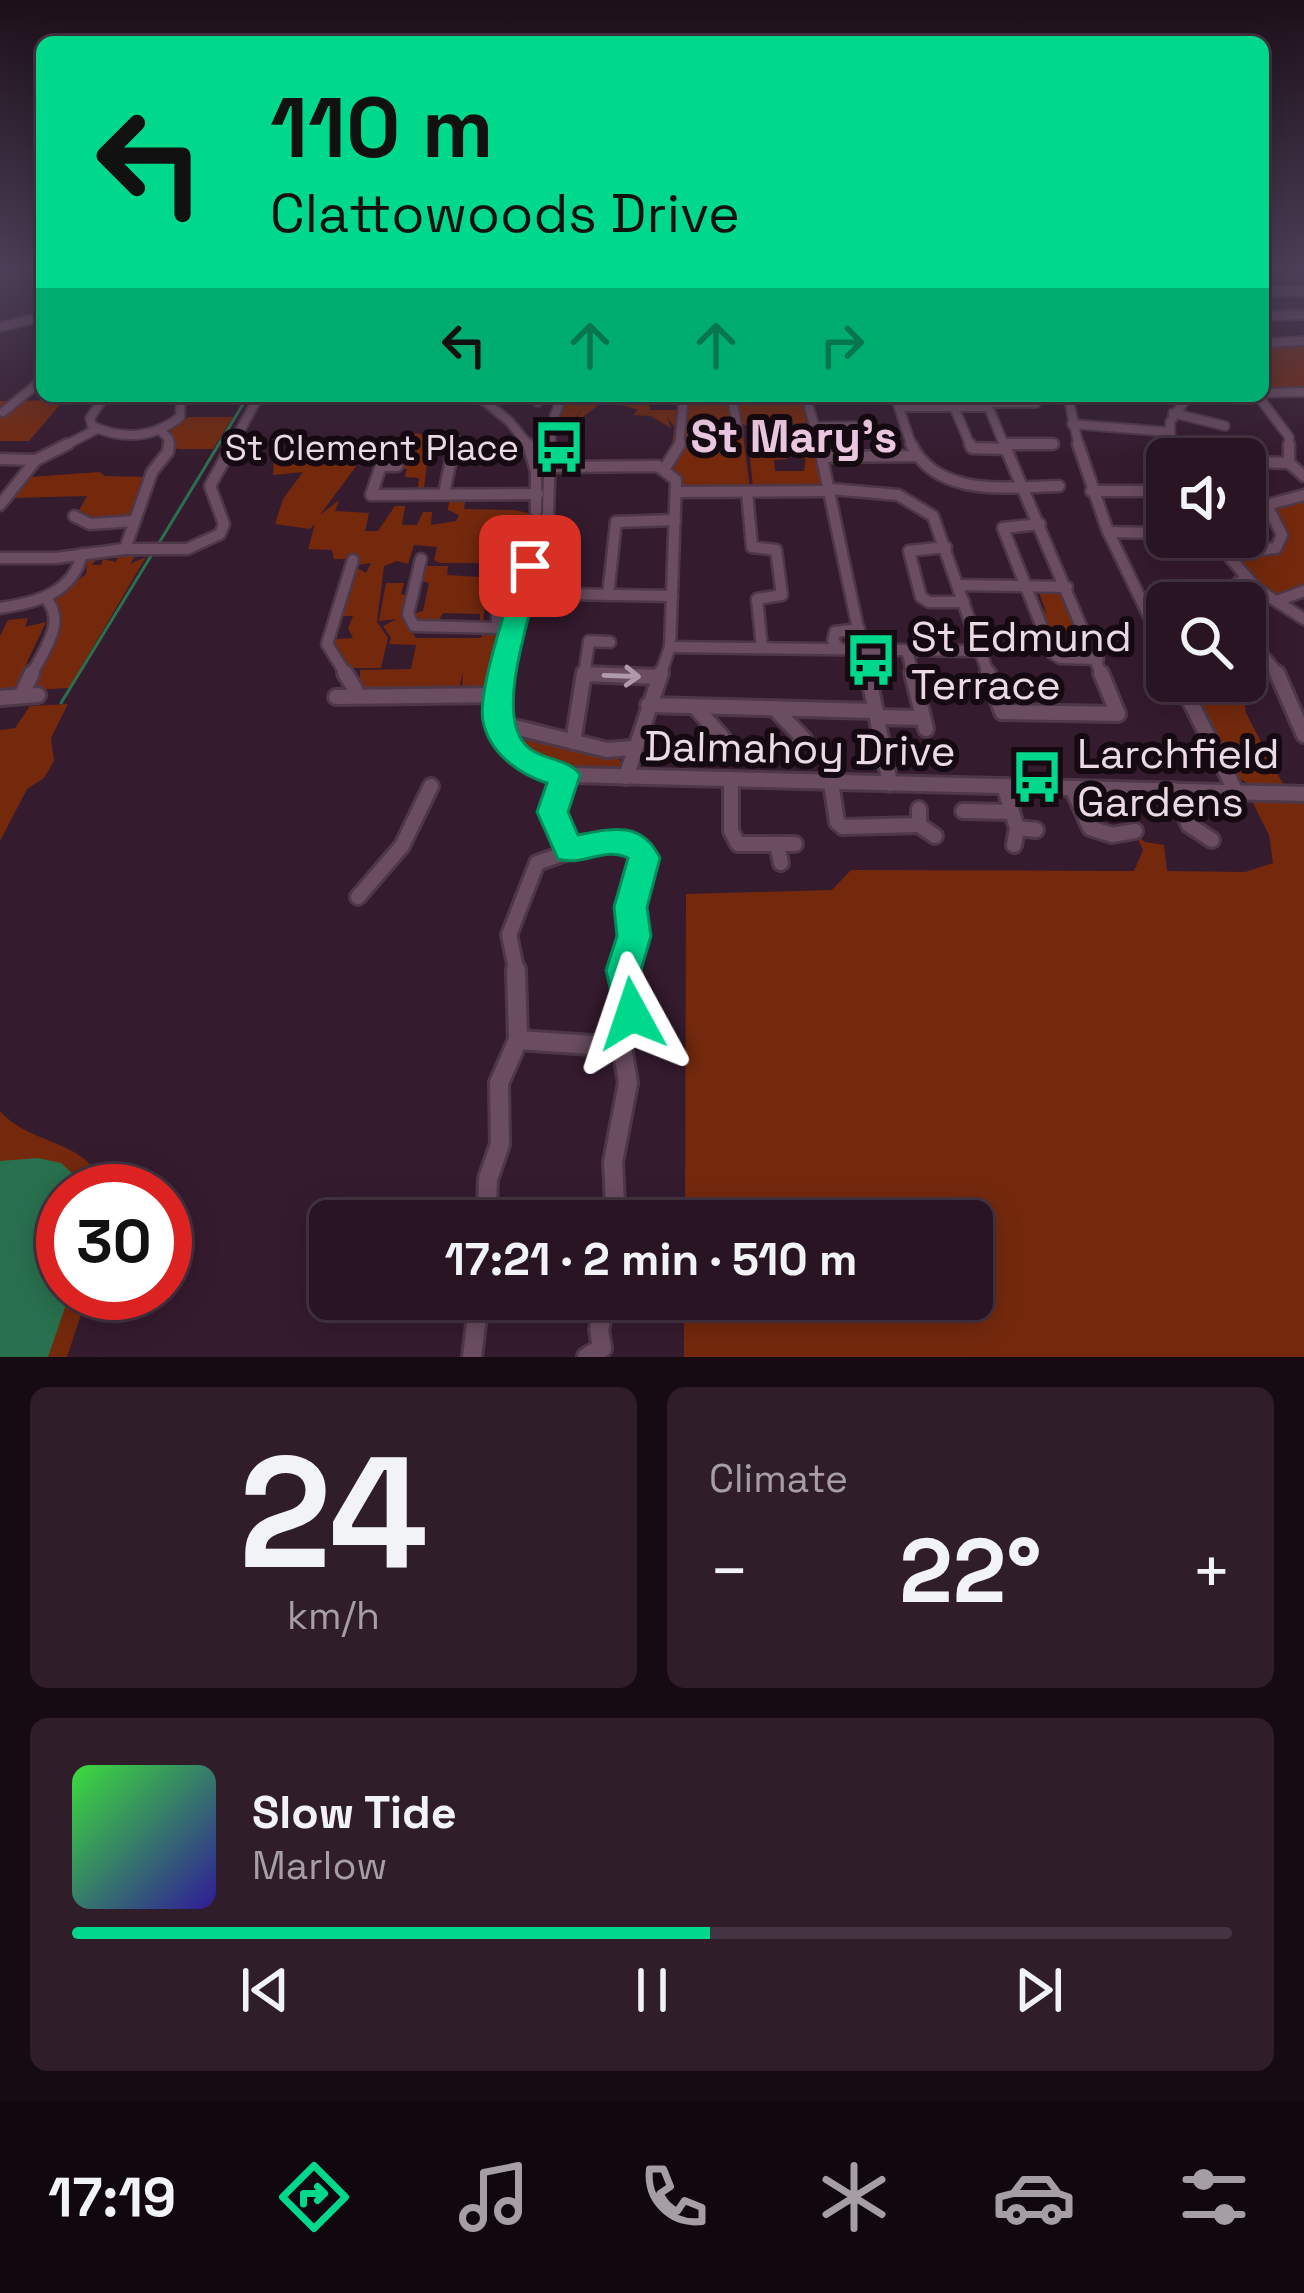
<!DOCTYPE html>
<meta charset="utf-8">
<style>
:root{--surface:#281422;--page:#301d2a;--text:#f1f3f6;--muted:#a59ea5;--line:#443340;--accent:#00d98c}
body{margin:0;font-family:"Space Grotesk",sans-serif;background:var(--page);color:var(--text);height:100vh;display:flex;flex-direction:column;font-size:45px;white-space:nowrap}
*{box-sizing:border-box;margin:0}
p{font-size:39px;color:var(--muted)}
.icon{flex:none;width:66px;height:66px;fill:none;stroke:currentColor;stroke-width:2;stroke-linecap:round;stroke-linejoin:round}
.map{position:relative;height:1357px;overflow:hidden}
.sheet{display:flex;flex-direction:column;gap:30px;padding:30px;background:#160b13;flex:1}
.sheet>*{flex:none}
.hud{position:absolute;left:36px;top:36px;width:1233px;height:366px;border-radius:18px;box-shadow:0 6px 30px #0003,0 0 0 3px var(--line);background:#00d98c;color:#111;overflow:hidden}
.tools{position:absolute;left:1146px;top:438px;display:grid;gap:24px}
.tools a{display:grid;place-items:center;width:120px;height:120px;border-radius:18px;background:var(--surface);box-shadow:0 6px 30px #0003,0 0 0 3px var(--line);font-size:60px}
.speed{position:absolute;left:36px;top:1164px;display:flex;gap:24px;font-size:60px;font-weight:700;text-align:center}
.speed>*{display:grid;place-content:center;width:156px;height:156px;border-radius:50%;background:var(--surface);box-shadow:0 6px 30px #0003,0 0 0 3px var(--line);line-height:1}
.speed .limit{border:18px solid #d22;background:#fff;color:#111}
.pin{position:absolute;display:grid;place-items:center;width:102px;height:102px;color:#fff;margin:-51px;border-radius:24px;box-shadow:0 6px 18px #0006}
.me{position:absolute;width:132px;margin:-66px;rotate:355deg;stroke-linejoin:round;filter:drop-shadow(0 0 9px #0008)}
.turn{display:flex;align-items:center;gap:42px;height:252px;padding:0 36px;font-size:54px}
.turn .icon{width:156px;height:156px;stroke-width:2.5}
.turn b{display:block;font-size:84px;line-height:102px}
.lanes{display:flex;align-items:center;height:114px;padding:0 36px;background:#0003;justify-content:center;gap:60px;direction:ltr}
.lanes .off{opacity:.35}
.big{font-size:90px;font-weight:600;line-height:1.1}
.sheet .tile{flex:1;display:flex;flex-direction:column;justify-content:center;gap:18px;min-width:0;padding:0 42px;border-radius:18px;background:var(--page)}
.sheet .dial{align-items:center;gap:0}
.dial b{font-size:156px;line-height:1}
.song{display:flex;align-items:center;gap:36px}
.cover{width:144px;height:144px;border-radius:18px;background:linear-gradient(135deg,hsl(120 70% 55%),hsl(250 70% 35%))}
.played{height:12px;border-radius:6px;background:linear-gradient(90deg,var(--accent) 55%,var(--line) 55%)}
.keys{display:flex;justify-content:space-around;direction:ltr}
.heat{display:flex;justify-content:space-between;align-items:center;font-size:66px;direction:ltr}
.sheet .tiles{flex:1;display:grid;gap:30px;grid-template-columns:1fr 1fr}
.tile:last-child{grid-column:span 2}
.trip{position:absolute;left:309px;top:1200px;width:684px;height:120px;border-radius:18px;background:var(--surface);box-shadow:0 6px 30px #0003,0 0 0 3px var(--line);font-weight:600;line-height:120px;text-align:center}
.menu{display:flex;height:192px;justify-content:space-around;align-items:center;background:#10080e;color:var(--muted)}
.menu .icon{width:84px;height:84px}
.menu .active{color:var(--accent)}
.menu b{font-size:54px;color:var(--text)}
.map>svg:first-child{display:block}
.green{fill:#74290d}
.water{fill:#29714e}
.lines{fill:none;stroke-linecap:round;stroke-linejoin:round}
.stream{stroke:#29714e;stroke-width:3}
.minor-far3-casing{stroke:#4e3848;stroke-width:12}
.minor-far2-casing{stroke:#4e3848;stroke-width:15}
.minor-far1-casing{stroke:#4e3848;stroke-width:20}
.minor-casing{stroke:#4e3848;stroke-width:24}
.minor-far3{stroke:#6b4d61;stroke-width:8}
.minor-far2{stroke:#6b4d61;stroke-width:10}
.minor-far1{stroke:#6b4d61;stroke-width:14}
.minor{stroke:#6b4d61;stroke-width:18}
.oneway{stroke:#b19aaa}
.route{fill:#00d98c;stroke:#008d5b;stroke-width:3}
.labels{text-anchor:middle;stroke-width:12;stroke-linejoin:round;paint-order:stroke}
.far-poi-label{font-size:36px;fill:#ebd9e5;stroke:#160a12;text-anchor:end}
.poi-label{font-size:42px;fill:#ebd9e5;stroke:#160a12;text-anchor:start}
.street-label{font-size:42px;fill:#ebd9e5;stroke:#160a12}
.far-district-label{font-size:45px;font-weight:bold;fill:#eac7de;stroke:#160a12}
</style>
<div class="map">
<svg width="1304" height="1357" viewBox="0 0 1304 1357">
<rect width="100%" height="100%" fill="#351b2e"/>
<g class="green">
<polygon points="1304,342 1304,391 1263,392 1263,344"/>
<polygon points="570,396 649,396 650,410 678,410 676,440 672,441 675,427 667,417 671,428 651,416 633,415 638,410 605,400 574,424 581,410 572,423 560,424 562,408"/>
<path d="M691,397L729,400L734,434L743,435L750,488L681,487L673,466C690,450 687,422 686,400Z"/>
<polygon points="742,397 801,399 807,423 773,425 774,433 800,433 799,425 807,425 814,448 782,449 788,459 774,460 775,471 804,471 806,459 793,458 815,451 823,484 753,488 747,425 741,424 737,400"/>
<polygon points="64,400 29,441 0,441 0,401"/>
<polygon points="188,417 233,417 213,449 177,449 170,431"/>
<polygon points="405,431 445,439 441,455 428,456 424,488 418,487 419,478 405,477 407,469 397,469 409,450 381,451"/>
<polygon points="325,446 365,454 320,515 339,500 335,511 369,513 365,531 378,531 395,506 405,506 402,525 417,525 423,512 432,512 431,525 456,521 459,515 448,510 449,502 465,502 464,509 515,510 540,516 534,533 492,530 480,558 523,563 522,567 488,567 488,563 440,563 434,560 437,547 414,545 408,564 397,561 384,566 377,622 388,638 381,668 350,668 335,643 336,639 353,638 348,628 353,616 342,616 356,567 366,573 371,563 357,565 358,559 334,559 332,550 308,549 315,524 310,529 275,524 283,499 303,472 273,475 274,457"/>
<polygon points="100,472 104,476 144,477 129,518 91,523 78,512 87,496 13,498 29,477"/>
<polygon points="1304,498 1304,588 1274,597 1232,558 1264,556 1287,544 1271,506"/>
<polygon points="125,552 123,558 128,552 138,552 130,564 146,557 69,688 31,690 62,624 55,597 86,574 87,559 100,554 92,565 101,565 103,559 116,562 118,556 114,556"/>
<polygon points="425,566 448,566 447,575 496,578 496,584 508,585 485,606 483,623 480,623 480,614 443,613 437,623 420,626 412,614 423,611 429,583 422,581"/>
<polygon points="386,583 404,583 401,594 407,596 401,617 416,638 481,638 483,632 505,635 500,640 503,644 493,685 462,688 463,671 459,688 360,687 360,670 411,669 416,645 389,644 391,638 383,626 397,619 379,621"/>
<polygon points="1038,590 1061,592 1090,656 1064,656 1053,629 1045,628 1038,612 1043,608 1047,615"/>
<polygon points="28,618 25,627 46,622 13,692 0,694 0,636 8,620"/>
<polygon points="1187,681 1242,681 1246,713 1284,786 1252,786 1234,775"/>
<polygon points="68,704 51,738 54,761 44,778 27,789 0,841 0,730 15,728 30,706"/>
<path d="M508,724L517,739L618,756L622,765L613,771C573,770 521,771 508,724Z"/>
<polygon points="1251,799 1304,800 1304,1357 684,1357 684,1299 972,1299 972,1221 685,1221 686,894 832,890 851,870 1134,871 1143,850 1136,835 1145,842 1164,845 1167,871 1245,872 1273,863 1269,835"/>
<path d="M0,1111C31,1147 93,1139 104,1191H63V1293H88L67,1357H0Z"/>
</g>
<polygon class="water" points="38,1158 61,1163 84,1184 84,1191 63,1191 63,1293 70,1293 48,1357 0,1357 0,1161"/>
<g class="lines">
<g class="stream">
<polyline points="159,543 248,396"/>
<polyline points="61,703 154,551"/>
</g>
<g class="minor-far3-casing">
<g id="minor-far3">
<polyline points="1263,292 1304,291"/>
<polyline points="1263,316 1304,315"/>
<polyline points="0,327 42,317"/>
<polyline points="1263,343 1304,341"/>
<polyline points="1263,393 1304,392"/>
<path d="M105,396L90,418L92,426C123,440 153,438 180,417L181,396"/>
<polyline points="478,396 509,421 530,447"/>
<polyline points="538,396 538,402"/>
<polyline points="732,396 738,433"/>
<polyline points="806,396 820,447"/>
<polyline points="895,396 912,447"/>
<polyline points="984,396 1005,447"/>
<polyline points="1068,396 1079,447"/>
<polyline points="1258,396 1289,437 1289,447"/>
<polyline points="807,399 896,399"/>
<polyline points="987,403 1036,403"/>
<polyline points="899,407 989,407"/>
<polyline points="954,407 971,447"/>
<polyline points="3,412 41,381"/>
<polyline points="1173,413 1225,426 1210,422"/>
<polyline points="1072,424 1169,432"/>
<polyline points="814,427 855,426"/>
<polyline points="160,430 169,439 168,447"/>
<polyline points="1005,444 1053,444"/>
<polyline points="62,447 97,429"/>
<polyline points="231,447 259,396"/>
<polyline points="453,447 455,439"/>
<polyline points="550,447 552,423 562,396"/>
<polyline points="679,447 684,396"/>
<polyline points="1171,447 1170,422 1188,396"/>
</g>
</g>
<g class="minor-far2-casing">
<g id="minor-far2">
<polyline points="528,444 536,471 536,511"/>
<polyline points="819,444 868,676"/>
<path d="M911,444C937,498 1008,487 1059,486"/>
<polyline points="970,444 972,448 1007,449"/>
<polyline points="1004,444 1102,676"/>
<polyline points="1005,444 1053,444"/>
<polyline points="1078,444 1107,529 1167,654"/>
<polyline points="1171,444 1171,459"/>
<polyline points="1289,444 1289,463 1304,476"/>
<polyline points="822,457 917,456"/>
<polyline points="0,459 36,460"/>
<polyline points="1245,462 1289,463"/>
<polyline points="397,466 381,466 371,495 538,494"/>
<polyline points="552,467 658,466 676,480 670,647 660,676"/>
<polyline points="665,468 680,444"/>
<polyline points="831,489 898,495 933,516 989,676"/>
<polyline points="1091,491 1167,491"/>
<polyline points="676,492 831,491"/>
<polyline points="747,492 752,547 776,550 782,595 757,599 762,648"/>
<polyline points="444,494 454,444"/>
<polyline points="0,505 36,460 68,444"/>
<polyline points="74,516 90,524 135,521"/>
<polyline points="1040,524 1003,528 1052,653 1060,658 1098,659"/>
<polyline points="1108,532 1152,533"/>
<polyline points="1212,537 1257,589 1241,588 1237,583 1244,580"/>
<polyline points="946,547 909,551 921,597 929,602 964,602"/>
<polyline points="125,549 187,549 220,534 224,524 210,486 233,444"/>
<polyline points="1225,553 1276,548 1282,535 1267,505 1304,495"/>
<polyline points="0,558 56,558 125,549 152,472 168,452 169,444"/>
<polyline points="421,559 408,614 414,626 501,628"/>
<polyline points="958,585 1067,587"/>
<polyline points="1257,589 1304,619"/>
<polyline points="508,593 515,569"/>
<polyline points="608,595 616,522 675,520"/>
<polyline points="1277,601 1304,591"/>
<polyline points="1209,603 1241,588"/>
<path d="M0,608C36,603 73,593 82,554"/>
<polyline points="497,628 497,604 508,593 672,596"/>
<polyline points="1245,633 1280,676"/>
<polyline points="670,647 980,651"/>
<polyline points="840,649 833,641 835,632 859,629"/>
<polyline points="907,650 913,676"/>
<polyline points="585,674 622,676"/>
<path d="M31,676C43,651 68,621 45,598"/>
<polyline points="347,676 327,644 353,560"/>
<polyline points="504,676 523,590 548,515 550,444"/>
<polyline points="584,676 589,641 610,642"/>
</g>
</g>
<g class="minor-far1-casing">
<g id="minor-far1">
<polyline points="345,673 355,689 353,696"/>
<path d="M504,673C492,738 505,763 572,775L1304,794"/>
<polyline points="868,673 890,784"/>
<polyline points="912,673 926,729"/>
<polyline points="988,673 1002,712 1118,714 1101,673"/>
<polyline points="1277,673 1304,735"/>
<polyline points="585,674 659,677"/>
<polyline points="1180,681 1236,792"/>
<polyline points="21,696 32,673"/>
<polyline points="336,697 499,695"/>
<polyline points="0,698 38,695"/>
<polyline points="648,705 876,711"/>
<polyline points="695,707 723,738 713,745"/>
<polyline points="774,708 804,739 794,748"/>
<polyline points="877,717 923,718"/>
<polyline points="514,727 607,750 632,748"/>
<polyline points="573,742 584,673"/>
<polyline points="565,775 552,813 569,849"/>
<polyline points="626,777 661,673"/>
<polyline points="731,779 731,831 738,844 795,844"/>
<polyline points="831,782 837,822 843,827 919,825"/>
<polyline points="1004,786 1017,828 1014,845"/>
<polyline points="1072,788 1090,828 1112,835 1135,831"/>
<polyline points="1173,790 1189,825 1212,840"/>
<polyline points="919,809 919,825 935,836"/>
<polyline points="963,811 1012,812"/>
<polyline points="1017,828 1036,830"/>
<polyline points="777,845 781,863"/>
<polyline points="358,897 402,846 431,786"/>
<polyline points="517,973 509,935 537,863 599,841 631,843 644,858 630,907 634,936 624,973"/>
</g>
</g>
<g class="minor-casing">
<g id="minor">
<polyline points="518,1040 622,1047"/>
<polyline points="496,1221 487,1207 488,1179 500,1144 499,1083 518,1040 516,970"/>
<polyline points="609,1221 615,1204 613,1162 628,1083 622,1047 633,1023 624,970"/>
<polyline points="472,1357 479,1299"/>
<polyline points="587,1357 602,1348 599,1330 605,1299"/>
</g>
</g>
<use href="#minor-far3" class="minor-far3"/>
<use href="#minor-far2" class="minor-far2"/>
<use href="#minor-far1" class="minor-far1"/>
<use href="#minor" class="minor"/>
</g>
<defs><path id="oneway-shaft" d="M-6 0H5M1.5-3L5.5 0L1.5 3" fill="none" stroke-width="1.6" stroke-linecap="round" stroke-linejoin="round" transform="scale(3)"/></defs>
<use class="oneway" href="#oneway-shaft" transform="translate(622 676) rotate(2)"/>
<linearGradient id="sky" x2="0" y2="1"><stop stop-color="#1d0f19"/><stop offset="0.59" stop-color="#4b3f57"/><stop offset="1" stop-color="#4b3f57" stop-opacity="0"/></linearGradient>
<rect width="1304" height="459" fill="url(#sky)"/>
<path class="route" d="M530,559L542,566C533,608 495,709 524,743C538,761 569,757 580,775L568,812L578,835C614,828 642,821 660,858L647,907L651,936L641,970L650,1014L645,1026L632,1031L619,1026L606,970L617,936L614,907L628,858C605,846 582,867 558,859L537,812L547,783C519,774 489,753 483,721C477,690 509,601 518,566Z"/>
<defs>
<g id="bus-bare" transform="scale(4.14)"><path d="M-5-6H5V4H4V6H2V4H-2V6H-4V4H-5ZM-3.5-4V0h7V-4ZM-3.5 1.2v1.5H-2V1.2ZM2 1.2v1.5H3.5V1.2Z" fill="#00d98c" stroke="#160a12" stroke-width="2.5" paint-order="stroke"/></g>
</defs>
<g fill-rule="evenodd">
<use href="#bus-bare" x="559" y="447"/>
<use href="#bus-bare" x="871" y="660"/>
<use href="#bus-bare" x="1037" y="777"/>
</g>
<g class="labels">
<g class="far-poi-label">
<text x="519" y="460">St Clement Place</text>
</g>
<g class="poi-label">
<text x="911" y="651">St Edmund<tspan x="911" dy="48">Terrace</tspan></text>
<text x="1077" y="768">Larchfield<tspan x="1077" dy="48">Gardens</tspan></text>
</g>
<g class="street-label">
<text transform="translate(800 748) rotate(1)" y="15">Dalmahoy Drive</text>
</g>
<g class="far-district-label">
<text x="794" y="452">St Mary's</text>
</g>
</g>
</svg>
<div class="tools">
<a><svg class="icon" aria-label="sound" viewBox="0 0 24 24"><path d="M4 9h4l5-4v14l-5-4H4zM17 9q2 3 0 6"/></svg></a>
<a><svg class="icon" aria-label="search" viewBox="0 0 24 24"><circle cx="10" cy="10" r="6"/><path d="M15 15l6 6"/></svg></a>
</div>
<div class="speed"><div class="limit">30</div></div>
<div class="pin" style="left:530px;top:566px;background:#d93025"><svg class="icon" aria-label="arrive" viewBox="0 0 24 24"><path d="M6 21V4h12l-3 4 3 4H6"/></svg></div>
<svg class="me" style="left:632px;top:1014px" viewBox="-20 -20 40 40"><path d="M0-17L14 15 0 8-14 15z" fill="#00d98c" stroke="#fff" stroke-width="4"/></svg>
<div class="trip">17:21 · 2 min · 510 m</div>
<div class="hud">
<div class="turn"><svg class="icon" aria-label="left" viewBox="0 0 24 24"><path d="M17 20v-9H6M10 6l-5 5 5 5"/></svg><div><b>110 m</b>Clattowoods Drive</div></div>
<div class="lanes"><svg class="icon" aria-label="left" viewBox="0 0 24 24"><path d="M17 20v-9H6M10 6l-5 5 5 5"/></svg><svg class="icon off" aria-label="ahead" viewBox="0 0 24 24"><path d="M12 20V5M6 11l6-6 6 6"/></svg><svg class="icon off" aria-label="ahead" viewBox="0 0 24 24"><path d="M12 20V5M6 11l6-6 6 6"/></svg><svg class="icon off" aria-label="right" viewBox="0 0 24 24"><path d="M7 20v-9h11M14 6l5 5-5 5"/></svg></div>
</div>
</div>
<section class="sheet">
<div class="tiles">
<div class="tile dial"><b>24</b><p>km/h</p></div>
<div class="tile"><p>Climate</p>
<div class="heat"><a>−</a><b class="big">22°</b><a>+</a></div>
</div>
<div class="tile">
<div class="song"><i class="cover"></i><div><b>Slow Tide</b><p>Marlow</p></div></div>
<div class="played"></div>
<div class="keys"><svg class="icon" aria-label="previous" viewBox="0 0 24 24"><path d="M18 5L8 12l10 7zM5 5v14"/></svg><svg class="icon" aria-label="pause" viewBox="0 0 24 24"><path d="M8 5v14M16 5v14"/></svg><svg class="icon" aria-label="next" viewBox="0 0 24 24"><path d="M6 5l10 7-10 7zM19 5v14"/></svg></div>
</div>
</div>
</section>
<nav class="menu">
<b>17:19</b>
<svg class="icon active" aria-label="directions" viewBox="0 0 24 24"><path d="M12 3l9 9-9 9-9-9zM9 14v-3h6M13 9l2 2-2 2"/></svg>
<svg class="icon" aria-label="music" viewBox="0 0 24 24"><path d="M9 18V5l10-2v13"/><circle cx="6" cy="18" r="3"/><circle cx="16" cy="16" r="3"/></svg>
<svg class="icon" aria-label="phone" viewBox="0 0 24 24"><path d="M5 4h4l2 5-3 2q2 4 5 5l2-3 5 2v4C11 20 4 13 5 4z"/></svg>
<svg class="icon" aria-label="climate" viewBox="0 0 24 24"><path d="M12 3v18M4 7l16 10M4 17L20 7"/></svg>
<svg class="icon" aria-label="car" viewBox="0 0 24 24"><path d="M5 17H2v-5l4-1 3-4h7l3 4 3 1v5h-3M9 17h6M6 11h13"/><circle cx="7" cy="17" r="2"/><circle cx="17" cy="17" r="2"/></svg>
<svg class="icon" aria-label="filters" viewBox="0 0 24 24"><path d="M4 7h16M4 17h16"/><circle cx="9" cy="7" r="2"/><circle cx="15" cy="17" r="2"/></svg>
</nav>
